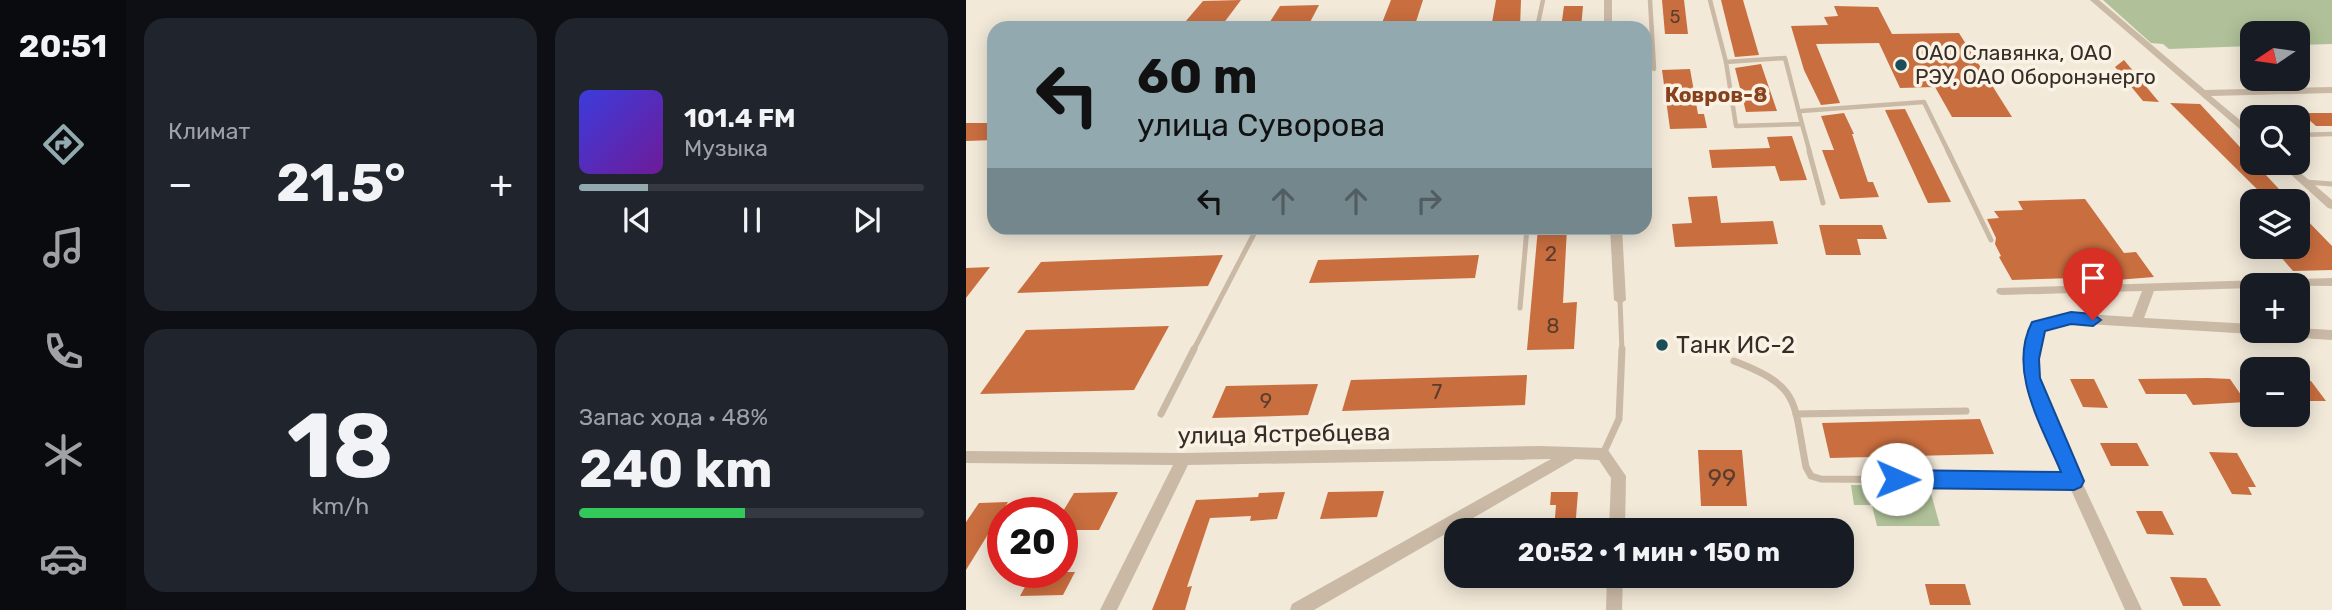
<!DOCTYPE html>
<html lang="ru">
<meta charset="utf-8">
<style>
:root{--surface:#171b24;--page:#20242c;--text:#f1f3f6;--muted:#9ea1a6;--line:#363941;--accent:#91a9af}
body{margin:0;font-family:Rubik,sans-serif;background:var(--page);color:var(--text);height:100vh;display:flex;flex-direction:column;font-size:26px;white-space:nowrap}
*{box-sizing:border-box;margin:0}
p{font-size:23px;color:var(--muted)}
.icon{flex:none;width:38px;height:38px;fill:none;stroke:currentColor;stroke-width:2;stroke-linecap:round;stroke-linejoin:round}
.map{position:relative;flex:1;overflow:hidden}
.panel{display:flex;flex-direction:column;gap:18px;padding:18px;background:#0d0f14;width:840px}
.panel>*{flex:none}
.top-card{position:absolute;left:21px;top:21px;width:665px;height:214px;border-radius:21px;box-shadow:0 4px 18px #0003;background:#91a9af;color:#111;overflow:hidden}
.needle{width:46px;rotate:257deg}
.fabs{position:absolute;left:1274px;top:21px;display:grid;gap:14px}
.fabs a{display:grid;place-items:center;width:70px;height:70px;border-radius:14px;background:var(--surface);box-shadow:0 4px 18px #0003;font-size:35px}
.speed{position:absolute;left:21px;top:497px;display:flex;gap:14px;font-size:35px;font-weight:700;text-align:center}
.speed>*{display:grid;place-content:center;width:91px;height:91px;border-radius:50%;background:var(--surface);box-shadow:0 4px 18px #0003;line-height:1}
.speed .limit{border:10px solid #d22;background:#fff;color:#111}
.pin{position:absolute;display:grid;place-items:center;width:60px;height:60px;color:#fff;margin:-72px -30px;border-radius:50% 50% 50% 0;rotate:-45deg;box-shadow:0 0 7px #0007}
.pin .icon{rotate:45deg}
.me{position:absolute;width:77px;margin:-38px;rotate:91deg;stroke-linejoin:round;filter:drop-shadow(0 0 5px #0008)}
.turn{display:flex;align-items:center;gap:24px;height:147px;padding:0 35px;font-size:32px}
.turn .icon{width:91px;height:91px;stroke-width:2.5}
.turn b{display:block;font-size:49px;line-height:60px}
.lanes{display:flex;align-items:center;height:66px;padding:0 35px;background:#0003;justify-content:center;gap:35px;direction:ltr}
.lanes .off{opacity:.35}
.big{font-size:52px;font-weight:700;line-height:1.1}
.panel .card{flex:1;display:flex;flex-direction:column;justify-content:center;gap:10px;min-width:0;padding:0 24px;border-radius:21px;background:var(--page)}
.panel .dial{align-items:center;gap:0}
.dial b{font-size:91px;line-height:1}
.song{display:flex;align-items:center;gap:21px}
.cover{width:84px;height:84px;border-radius:10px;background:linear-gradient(135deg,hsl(240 70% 55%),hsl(280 70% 35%))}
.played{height:7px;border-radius:4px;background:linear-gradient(90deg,var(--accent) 20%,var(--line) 20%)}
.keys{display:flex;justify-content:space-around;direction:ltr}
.heat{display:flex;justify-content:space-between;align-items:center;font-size:38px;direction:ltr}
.charge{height:10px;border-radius:5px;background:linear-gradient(90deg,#34c759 48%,var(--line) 0)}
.panel .tiles{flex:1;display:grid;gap:18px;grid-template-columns:repeat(2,1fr)}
.trip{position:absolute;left:478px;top:518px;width:410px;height:70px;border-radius:21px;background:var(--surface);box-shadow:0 4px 18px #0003;font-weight:700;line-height:70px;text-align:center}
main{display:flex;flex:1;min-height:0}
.dock{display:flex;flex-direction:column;width:126px;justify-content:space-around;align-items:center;background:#090b0e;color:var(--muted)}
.dock .icon{width:49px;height:49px}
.dock .current{color:var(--accent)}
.dock b{font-size:32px;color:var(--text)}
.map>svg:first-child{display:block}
.green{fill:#b0c199}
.building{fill:#c96e3f}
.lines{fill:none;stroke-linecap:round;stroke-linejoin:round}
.lane-far2{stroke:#cab9a5;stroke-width:4.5}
.lane-far1{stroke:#cab9a5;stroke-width:5}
.lane{stroke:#cab9a5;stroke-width:7}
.street{fill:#cab9a5;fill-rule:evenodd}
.route{fill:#1a73e8;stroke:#114b97;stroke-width:2}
.poi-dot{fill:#1b4e58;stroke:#faf2e5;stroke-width:2.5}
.labels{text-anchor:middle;stroke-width:7;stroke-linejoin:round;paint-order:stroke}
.far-number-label{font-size:18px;fill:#5a3d2c}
.far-poi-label{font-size:21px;fill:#352d26;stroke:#faf2e5;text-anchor:start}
.far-neighbourhood-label{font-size:21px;font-weight:bold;fill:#86411d;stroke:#faf2e5}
.number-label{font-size:21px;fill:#5a3d2c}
.poi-label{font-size:24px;fill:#352d26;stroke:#faf2e5;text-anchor:start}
.street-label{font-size:24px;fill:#352d26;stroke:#faf2e5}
.near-number-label{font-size:24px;fill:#5a3d2c}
</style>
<main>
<nav class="dock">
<b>20:51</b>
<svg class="icon current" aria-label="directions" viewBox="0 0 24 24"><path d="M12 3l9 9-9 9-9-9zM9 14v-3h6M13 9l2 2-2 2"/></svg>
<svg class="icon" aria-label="music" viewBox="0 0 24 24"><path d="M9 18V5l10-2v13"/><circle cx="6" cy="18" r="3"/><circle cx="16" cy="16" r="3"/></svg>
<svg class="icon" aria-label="phone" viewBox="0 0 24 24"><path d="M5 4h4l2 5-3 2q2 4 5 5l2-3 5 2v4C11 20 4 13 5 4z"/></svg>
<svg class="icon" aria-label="climate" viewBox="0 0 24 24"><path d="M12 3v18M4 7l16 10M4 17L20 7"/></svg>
<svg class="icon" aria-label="car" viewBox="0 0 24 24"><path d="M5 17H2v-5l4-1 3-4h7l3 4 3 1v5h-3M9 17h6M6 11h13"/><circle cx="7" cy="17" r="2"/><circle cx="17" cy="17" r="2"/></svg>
</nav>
<section class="panel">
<div class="tiles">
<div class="card"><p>Климат</p>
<div class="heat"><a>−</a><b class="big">21.5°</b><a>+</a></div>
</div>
<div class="card">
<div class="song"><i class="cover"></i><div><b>101.4 FM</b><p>Музыка</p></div></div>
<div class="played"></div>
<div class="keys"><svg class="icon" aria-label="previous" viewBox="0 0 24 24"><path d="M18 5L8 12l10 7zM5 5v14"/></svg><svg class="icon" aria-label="pause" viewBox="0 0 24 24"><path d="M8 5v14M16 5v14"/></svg><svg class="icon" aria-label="next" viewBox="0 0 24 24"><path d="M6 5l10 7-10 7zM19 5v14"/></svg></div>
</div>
<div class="card dial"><b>18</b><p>km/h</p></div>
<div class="card"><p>Запас хода · 48%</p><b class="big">240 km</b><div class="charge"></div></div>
</div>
</section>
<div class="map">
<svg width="1366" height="610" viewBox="0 0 1366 610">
<rect width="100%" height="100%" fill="#f2e9d9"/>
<g class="green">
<polygon points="1137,0 1366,0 1366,44 1332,45 1332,33 1286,33 1286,46 1203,49 1197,44 1185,43"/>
<polygon points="885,485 963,486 974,526 911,526 906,505 888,505"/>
</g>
<g class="building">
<polygon points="275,0 254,28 214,28 237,1"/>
<polygon points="425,0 457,0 448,28 414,28"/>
<polygon points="530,0 555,0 554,28 525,28"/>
<polygon points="696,0 718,0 722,34 699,34"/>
<polygon points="755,0 777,0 793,55 769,57"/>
<polygon points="353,5 341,28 300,28 314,6"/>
<polygon points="598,6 617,6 615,28 595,28"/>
<polygon points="868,6 912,7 926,34 993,33 1046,117 986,117 969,87 934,88 913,43 850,44 874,103 855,105 838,70 825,26 862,25 858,17 872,16"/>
<polygon points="1158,60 1193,102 1177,101 1149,67"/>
<polygon points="795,64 811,111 780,112 769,68"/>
<polygon points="724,69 732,114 738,114 741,128 704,129 696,70"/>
<polygon points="1204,103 1234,104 1324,201 1303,201"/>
<polygon points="939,109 985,202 962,203 919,110"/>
<polygon points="878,113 888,134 886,134 902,182 907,182 913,197 874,199 856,150 868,150 855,116"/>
<polygon points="1335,113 1366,113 1366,126 1350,126"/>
<polygon points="0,123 28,123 28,140 0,141"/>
<polygon points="826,136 841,180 814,181 809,166 746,168 743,150 804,148 801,137"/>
<polygon points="751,196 755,223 807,221 812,244 709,247 706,224 726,223 722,197"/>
<polygon points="1119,199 1158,253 1170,252 1188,277 1112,283 1109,278 1046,280 1033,257 1035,256 1029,244 1030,238 1021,219 1033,218 1028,211 1057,210 1052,201"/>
<polygon points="1332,211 1366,246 1366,270 1327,271 1306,247 1332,247"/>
<polygon points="853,225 916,225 921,239 891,239 895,255 860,255"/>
<polygon points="572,228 601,228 597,303 611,302 608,349 561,350"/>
<polygon points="257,255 242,286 51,293 75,262"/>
<polygon points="513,255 509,278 343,283 352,260"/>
<polygon points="24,267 0,298 0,268"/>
<polygon points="203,326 168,390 14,394 60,330"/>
<polygon points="561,375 559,405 376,411 385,380"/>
<polygon points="1242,378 1264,379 1280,402 1227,405 1220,394 1180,394 1172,379"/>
<polygon points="1104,379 1128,379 1142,408 1117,407"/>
<polygon points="1332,381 1345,381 1360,401 1339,401 1332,391"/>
<polygon points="352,384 342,415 246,418 260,386"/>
<polygon points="1014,419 1028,454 864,458 856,423"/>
<polygon points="1134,443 1171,443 1183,466 1145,466"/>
<polygon points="732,450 776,450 781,506 735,506"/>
<polygon points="1243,452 1271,453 1290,487 1282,487 1286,495 1266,494"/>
<polygon points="418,491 411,517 354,519 362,492"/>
<polygon points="152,492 133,530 96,530 96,513 108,493"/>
<polygon points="319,492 311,519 284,521 285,516 244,518 221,587 226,586 219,610 186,610 230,500 292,497 293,493"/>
<polygon points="585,492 612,492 609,530 588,530 590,505 584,505"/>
<polygon points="42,502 0,570 0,522 13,503"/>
<polygon points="1170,511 1196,511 1208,535 1181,534"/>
<polygon points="67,572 109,572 97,595 54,596"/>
<polygon points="1204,577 1240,578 1255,606 1217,606"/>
<polygon points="959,584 999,584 1005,605 964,605"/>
</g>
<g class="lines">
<g class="lane-far2">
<polyline points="684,0 688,69"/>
<polyline points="744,0 760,62"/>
<polyline points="571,28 577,0"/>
<polygon points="819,58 836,124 770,126 760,62"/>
<polyline points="835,111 958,102 983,153"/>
<polyline points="836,124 844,153"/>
<polyline points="1332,135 1366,134"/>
</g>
<g class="lane-far1">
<polyline points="843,151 857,203"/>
<polyline points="982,151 1025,240"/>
<polyline points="1339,182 1366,184"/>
<polyline points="654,300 656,351"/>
<polyline points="554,308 561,228"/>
<polyline points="227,351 291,228"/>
</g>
<g class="lane">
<path d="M768,361C836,387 827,401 840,467L845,476L855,479L1107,481"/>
<polyline points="195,414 228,349"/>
<polyline points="830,414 1000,411"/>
<polyline points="637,454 653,419 656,349"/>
</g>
<g class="street">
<rect x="638" y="0" width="8" height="28"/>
<polygon points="1124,0 1133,0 1239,90 1366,87 1366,93 1245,96 1286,130 1286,138 1283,137"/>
<polygon points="1312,163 1323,163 1366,200 1366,209 1362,208"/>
<polygon points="644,228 656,228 660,300 654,304 648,300"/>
<polygon points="1366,278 1366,286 1286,285 1286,288 1188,291 1178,318 1286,324 1286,331 1291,331 1286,334 1105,323 1077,329 1071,359 1073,378 1115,480 1176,610 1159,610 1101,481 1059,378 1057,359 1068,323 1105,313 1166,317 1176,291 1036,295 1032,294 1030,291 1032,288"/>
<polygon points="1332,328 1366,330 1366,340 1306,336 1302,334 1300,331 1332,331"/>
<polygon points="574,446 637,448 642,450 660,476 659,530 643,530 645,478 633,460 609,459 348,610 324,610 326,604 585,459 222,465 151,610 134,610 207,465 0,463 0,451 218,453"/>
<polygon points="641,576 657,576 656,610 640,610"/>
</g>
</g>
<path class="route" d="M1105,312L1127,314L1135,320L1127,326L1105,324L1079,331L1073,359L1074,378L1118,481L1115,487L1108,490L931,488L924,485L921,479L924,473L931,470L1095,472C1076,426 1041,371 1066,322Z"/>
<g class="poi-dot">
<circle cx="935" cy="65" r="7"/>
<circle cx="696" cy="345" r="7"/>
</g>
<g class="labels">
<g class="far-number-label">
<text x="709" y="23">5</text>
</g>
<g class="far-poi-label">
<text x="949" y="60">ОАО Славянка, ОАО<tspan x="949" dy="24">РЭУ, ОАО Оборонэнерго</tspan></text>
</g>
<g class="far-neighbourhood-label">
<text x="750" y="102">Ковров-8</text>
</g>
<g class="number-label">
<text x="585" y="261">2</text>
<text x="587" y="333">8</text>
<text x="471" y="399">7</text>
<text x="300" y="408">9</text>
</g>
<g class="poi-label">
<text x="710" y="353">Танк ИС-2</text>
</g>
<g class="street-label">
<text transform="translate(318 434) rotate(-1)" y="8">улица Ястребцева</text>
</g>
<g class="near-number-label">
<text x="756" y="486">99</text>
</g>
</g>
</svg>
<div class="fabs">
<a><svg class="needle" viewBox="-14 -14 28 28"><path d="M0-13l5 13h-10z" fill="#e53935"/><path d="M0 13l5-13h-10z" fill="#9ea1a6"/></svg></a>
<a><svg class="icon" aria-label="search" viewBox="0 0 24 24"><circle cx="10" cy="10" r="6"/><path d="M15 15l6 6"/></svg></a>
<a><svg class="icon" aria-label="layers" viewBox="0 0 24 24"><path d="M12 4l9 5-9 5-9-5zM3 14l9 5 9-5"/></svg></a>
<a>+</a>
<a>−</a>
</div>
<div class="speed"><div class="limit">20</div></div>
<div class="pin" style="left:1127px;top:320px;background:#d93025"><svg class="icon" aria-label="arrive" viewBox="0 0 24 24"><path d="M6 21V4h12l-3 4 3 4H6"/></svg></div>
<svg class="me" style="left:931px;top:479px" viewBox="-20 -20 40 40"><circle r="19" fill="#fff"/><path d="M0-13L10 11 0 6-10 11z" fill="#1a73e8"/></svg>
<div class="trip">20:52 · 1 мин · 150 m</div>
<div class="top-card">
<div class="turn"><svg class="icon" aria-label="left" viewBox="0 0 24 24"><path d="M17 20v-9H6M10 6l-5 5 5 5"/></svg><div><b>60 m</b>улица Суворова</div></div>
<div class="lanes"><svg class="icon" aria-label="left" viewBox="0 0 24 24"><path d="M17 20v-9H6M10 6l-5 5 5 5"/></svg><svg class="icon off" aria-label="ahead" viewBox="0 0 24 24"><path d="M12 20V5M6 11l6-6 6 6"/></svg><svg class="icon off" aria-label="ahead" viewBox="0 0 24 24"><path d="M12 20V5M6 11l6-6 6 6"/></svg><svg class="icon off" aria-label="right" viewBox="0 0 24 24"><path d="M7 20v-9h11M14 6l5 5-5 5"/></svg></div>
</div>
</div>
</main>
